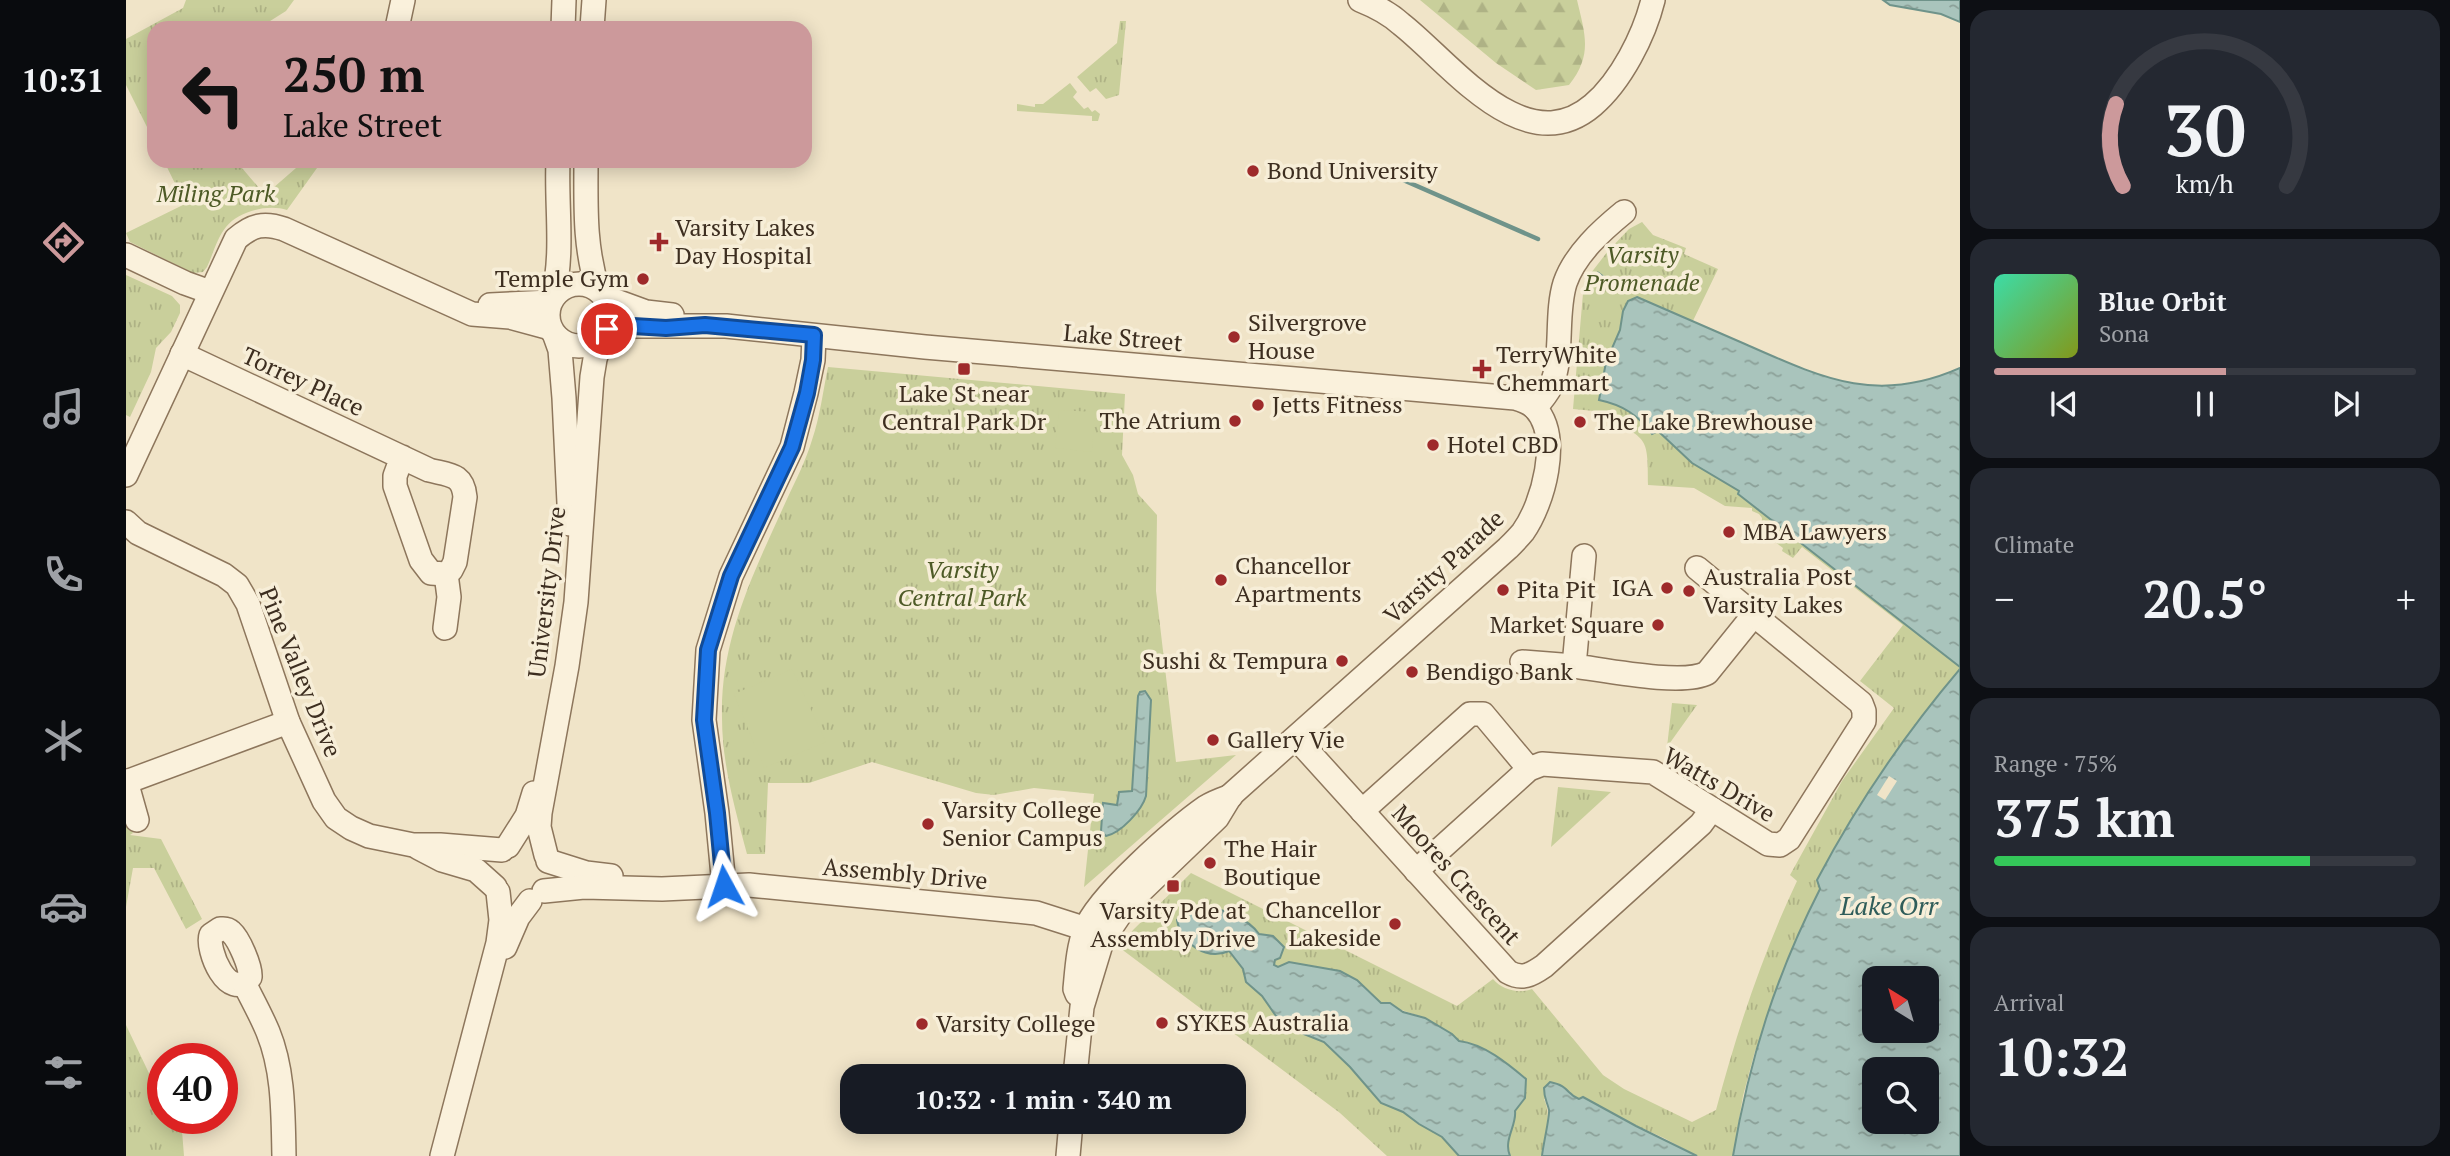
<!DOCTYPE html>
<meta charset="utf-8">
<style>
:root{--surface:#171b24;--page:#242831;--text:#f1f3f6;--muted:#9ea1a6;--line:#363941;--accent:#cc999b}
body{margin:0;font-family:"PT Serif",serif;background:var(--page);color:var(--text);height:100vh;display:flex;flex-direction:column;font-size:26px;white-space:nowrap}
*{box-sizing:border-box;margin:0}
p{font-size:23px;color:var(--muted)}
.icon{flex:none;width:38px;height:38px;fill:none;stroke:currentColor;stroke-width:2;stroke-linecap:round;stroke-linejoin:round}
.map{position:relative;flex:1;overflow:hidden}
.side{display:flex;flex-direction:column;gap:10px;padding:10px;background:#0d0f14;width:490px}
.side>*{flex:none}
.top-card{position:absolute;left:21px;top:21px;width:665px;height:147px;border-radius:21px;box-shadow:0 4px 18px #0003;background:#cc999b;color:#111;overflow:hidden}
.needle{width:46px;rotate:323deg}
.fabs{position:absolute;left:1736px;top:966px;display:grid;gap:14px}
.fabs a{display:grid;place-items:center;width:77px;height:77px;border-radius:14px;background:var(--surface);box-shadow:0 4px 18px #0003;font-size:35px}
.speed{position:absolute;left:21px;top:1043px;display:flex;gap:14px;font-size:35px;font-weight:700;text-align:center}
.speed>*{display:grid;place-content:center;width:91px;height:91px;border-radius:50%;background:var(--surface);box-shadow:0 4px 18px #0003;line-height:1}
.speed .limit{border:10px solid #d22;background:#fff;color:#111}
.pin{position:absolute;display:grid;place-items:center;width:60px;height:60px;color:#fff;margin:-30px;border:4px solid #fff;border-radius:50%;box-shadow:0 2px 7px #0007}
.me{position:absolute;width:77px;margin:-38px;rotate:355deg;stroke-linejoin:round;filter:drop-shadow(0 0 5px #0008)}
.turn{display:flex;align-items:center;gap:24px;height:147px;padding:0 21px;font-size:32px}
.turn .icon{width:91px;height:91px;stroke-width:2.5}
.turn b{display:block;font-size:49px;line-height:60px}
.big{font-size:52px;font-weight:700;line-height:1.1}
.side .tile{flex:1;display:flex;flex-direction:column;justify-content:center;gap:10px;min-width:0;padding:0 24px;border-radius:21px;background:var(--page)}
.side .dial{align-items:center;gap:0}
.dial svg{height:182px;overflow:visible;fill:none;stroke:var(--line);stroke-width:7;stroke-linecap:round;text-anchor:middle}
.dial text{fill:var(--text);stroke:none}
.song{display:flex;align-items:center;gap:21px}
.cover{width:84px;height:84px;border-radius:10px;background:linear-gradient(135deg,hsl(160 70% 55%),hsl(70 70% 35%))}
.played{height:7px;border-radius:4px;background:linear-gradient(90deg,var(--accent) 55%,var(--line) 55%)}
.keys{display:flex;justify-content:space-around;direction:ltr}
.heat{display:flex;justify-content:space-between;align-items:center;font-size:38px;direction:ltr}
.charge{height:10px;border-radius:5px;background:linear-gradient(90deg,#34c759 75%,var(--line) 0)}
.trip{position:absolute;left:714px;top:1064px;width:406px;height:70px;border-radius:21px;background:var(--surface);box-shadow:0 4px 18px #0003;font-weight:700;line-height:70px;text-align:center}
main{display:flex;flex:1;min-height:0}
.dock{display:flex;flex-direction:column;width:126px;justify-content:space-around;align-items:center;background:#090b0e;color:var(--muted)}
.dock .icon{width:49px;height:49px}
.dock .current{color:var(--accent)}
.dock b{font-size:32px;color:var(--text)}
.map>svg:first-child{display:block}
.grass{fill:url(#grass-tufts)}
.forest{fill:url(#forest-firs)}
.garden{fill:#c9cf9b}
.water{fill:url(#water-ripples);stroke:#6f938a;stroke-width:2;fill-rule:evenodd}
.pier{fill:#f0e4c8}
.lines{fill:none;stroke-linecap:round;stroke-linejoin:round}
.stream{stroke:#6f938a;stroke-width:4.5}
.minor-casing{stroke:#8d765c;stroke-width:26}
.minor{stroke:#faf1dc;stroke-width:23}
.route-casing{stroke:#114b97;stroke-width:18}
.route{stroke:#1a73e8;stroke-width:12}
.poi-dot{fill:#9e2a2b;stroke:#f7eed8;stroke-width:2.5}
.labels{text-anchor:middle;stroke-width:7;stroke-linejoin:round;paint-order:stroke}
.poi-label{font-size:24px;fill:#3d2e20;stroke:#f7eed8;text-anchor:start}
.park-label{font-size:24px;font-style:italic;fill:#4d5a26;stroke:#f7eed8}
.street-label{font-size:24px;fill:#3d2e20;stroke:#f7eed8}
.water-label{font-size:26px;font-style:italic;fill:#2f5d5a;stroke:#f7eed8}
</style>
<main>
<nav class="dock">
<b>10:31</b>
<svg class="icon current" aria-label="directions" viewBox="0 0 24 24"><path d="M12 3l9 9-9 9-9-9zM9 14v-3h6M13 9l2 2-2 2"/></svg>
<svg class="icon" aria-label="music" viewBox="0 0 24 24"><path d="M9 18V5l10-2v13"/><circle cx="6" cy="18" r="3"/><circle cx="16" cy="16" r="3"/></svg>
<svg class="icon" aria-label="phone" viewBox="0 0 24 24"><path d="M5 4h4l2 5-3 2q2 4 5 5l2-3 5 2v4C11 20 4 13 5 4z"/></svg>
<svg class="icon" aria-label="climate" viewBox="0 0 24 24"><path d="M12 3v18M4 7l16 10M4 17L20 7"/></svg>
<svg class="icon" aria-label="car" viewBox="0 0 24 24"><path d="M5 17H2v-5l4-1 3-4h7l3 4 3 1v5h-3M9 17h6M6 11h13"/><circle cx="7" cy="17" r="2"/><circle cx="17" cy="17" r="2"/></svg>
<svg class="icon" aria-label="filters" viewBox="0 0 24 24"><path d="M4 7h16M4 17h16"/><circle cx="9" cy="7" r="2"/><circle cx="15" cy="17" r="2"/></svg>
</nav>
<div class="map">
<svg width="1834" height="1156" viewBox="0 0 1834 1156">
<defs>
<pattern id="grass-tufts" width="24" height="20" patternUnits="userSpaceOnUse" patternTransform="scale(1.75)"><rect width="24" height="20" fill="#c9cf9b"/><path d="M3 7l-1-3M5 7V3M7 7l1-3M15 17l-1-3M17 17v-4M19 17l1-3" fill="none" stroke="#aeb285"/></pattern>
<pattern id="forest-firs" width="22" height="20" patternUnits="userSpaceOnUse" patternTransform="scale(1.75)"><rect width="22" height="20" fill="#c9cf9b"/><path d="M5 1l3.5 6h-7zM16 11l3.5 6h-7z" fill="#aeb285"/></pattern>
<pattern id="water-ripples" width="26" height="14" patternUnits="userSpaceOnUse" patternTransform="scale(1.75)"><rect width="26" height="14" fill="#a9c4bc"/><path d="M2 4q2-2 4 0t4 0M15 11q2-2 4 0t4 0" fill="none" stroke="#8ba098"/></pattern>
</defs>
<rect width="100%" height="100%" fill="#f0e4c8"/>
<g class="grass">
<polygon points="60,0 168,0 160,11 133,28 28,28 28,141 0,85 0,39 57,8"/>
<polygon points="994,21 1000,21 993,95 980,99 970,88 964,92 951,77 991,43"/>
<path d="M38,161H110L139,195L170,168H191L161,210C142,204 113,211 100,227C91,238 87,254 81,267L77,272L67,273L4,242L0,233L59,204Z"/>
<path d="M1516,222L1527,235L1560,248L1558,254L1592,269L1564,327L1497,398L1834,655V682L1629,1051L1617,1096L1607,1156H1571L1538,1138L1446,1097L1444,1091L1418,1099C1427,1119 1417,1134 1416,1156H1384C1379,1146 1385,1122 1389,1111C1391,1106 1397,1102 1398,1097C1400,1091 1399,1086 1401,1080C1382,1064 1358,1044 1333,1041L1326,1034L1299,1018L1255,1003L1231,980L1214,971L1163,962L1152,967L1148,965L1149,959L1133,934L1051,920C1057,950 1076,950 1102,951L1117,969L1120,982L1136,996L1150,1016L1178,1034L1198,1042L1224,1067L1255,1103L1277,1112L1293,1124L1316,1137L1333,1156H1261L1214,1113L994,948L1007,930L1065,873L1331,1006L1367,979C1376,990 1393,994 1406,989L1477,1075L1498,1089L1566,1122L1590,1110C1611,1031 1636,955 1671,881L1664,875L1716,781L1768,708L1734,681L1777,625L1676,547L1667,558L1656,551L1657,548L1635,531L1636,518L1633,514L1626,511V508L1599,506L1568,488L1522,485C1522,434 1521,441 1479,416V412L1447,409L1458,282L1482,251L1503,229Z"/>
<polygon points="0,275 46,296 54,305 54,313 45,332 30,348 25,372 4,417 0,415"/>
<path d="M702,367L999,394L996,455L1007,475L1012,494L1031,515L1030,591L1050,762L1110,755L958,887L968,794L908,788L868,795L850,793L746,762L683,783H642L639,854H621C609,809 596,764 596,718C594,638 629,570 661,499C670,480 680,460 686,440C694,417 697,391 702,367Z"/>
<polygon points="1546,703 1571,705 1541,747"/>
<polygon points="1432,787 1485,792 1425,847"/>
<polygon points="0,814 7,833 4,835 35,839 76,919 60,929 28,868 7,868 0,907"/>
<polygon points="0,1025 31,1090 37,1097 37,1118 55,1118 58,1156 0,1156"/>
</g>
<path class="forest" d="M1294,0H1451C1459,34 1467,55 1443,85L1410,90L1370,63Z"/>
<g class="garden">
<polygon points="944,83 951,92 947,97 958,109 962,107 966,112 969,110 974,114 972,121 966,121 966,116 891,111 891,104 909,107 909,104 917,104"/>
<polygon points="933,410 969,412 966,452 929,448"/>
<polygon points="666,669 700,742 638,768 608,694"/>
</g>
<g class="water">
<polygon points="1757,0 1834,0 1834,22 1815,14 1764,5"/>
<path d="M1511,297C1547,313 1583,328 1619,344C1696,378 1751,405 1834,368V667L1612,494L1613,491L1566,463L1532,431L1526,434C1512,415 1497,405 1473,400L1480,362L1494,330L1497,311L1502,301Z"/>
<path d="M1834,669V1156H1607C1623,1060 1650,975 1694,889L1691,880C1731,804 1778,735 1834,669ZM1748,978H1801V1031H1748ZM1748,1069H1801V1122H1748Z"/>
<path d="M1019,691L1025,700L1020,796C1016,810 995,833 980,836L975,831L977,803L991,805L993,792L1006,791L1012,696L1014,692Z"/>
<path d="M1078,905C1097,910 1121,917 1133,934L1147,936L1158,947L1154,958L1149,960L1148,965L1152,967L1163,962L1214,971L1231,980L1255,1003H1264L1277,1012L1299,1018L1326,1034L1333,1041C1358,1044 1381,1063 1400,1079L1399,1098L1389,1111C1391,1125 1377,1140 1384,1156H1333L1316,1137L1293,1124L1277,1112L1255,1103L1224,1067L1198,1042L1178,1034L1150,1016L1136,996L1120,982L1117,969L1103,951C1080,961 1055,943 1051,920L1060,908Z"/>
<path d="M1424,1082C1444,1086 1440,1094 1453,1099L1457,1097L1510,1126L1571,1156H1416C1417,1145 1424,1116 1423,1110C1421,1101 1418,1099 1418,1088Z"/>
</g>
<polygon class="pier" points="1763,776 1771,781 1759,800 1751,795"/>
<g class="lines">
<g class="stream">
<polyline points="1268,176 1412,239"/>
<polyline points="1472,274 1481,281"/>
</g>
<g class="minor-casing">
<g id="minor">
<path d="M1234,0C1249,6 1263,13 1275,24C1324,62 1398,164 1467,105C1495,81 1518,36 1527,0"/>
<polyline points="271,28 277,0"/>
<polyline points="437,28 438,0"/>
<polyline points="466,28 468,0"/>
<path d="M460,161C460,206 458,246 472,290"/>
<polyline points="0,255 59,283 84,292"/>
<circle cx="453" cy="315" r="31"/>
<path d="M427,297C438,252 430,207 432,161"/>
<polyline points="479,297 520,312 546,315"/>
<polyline points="364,305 424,302"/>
<path d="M481,329L507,326H600L799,347L1389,398C1396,400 1404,403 1409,408C1436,437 1417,504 1397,532C1392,538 1387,543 1382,548L1105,795L1091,818L1014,892L995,913L976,941L956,1007L949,1076"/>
<polyline points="429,336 434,350 438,398 444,524"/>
<path d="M56,354L303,470C322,475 337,473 339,497L329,562L325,570L320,574L305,573L295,560L269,486V476L276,457"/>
<path d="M1409,408C1415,401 1421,394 1425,386C1438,356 1429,315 1439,283C1449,254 1476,230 1498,212"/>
<path d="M0,475L110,239C126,225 138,222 158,229L346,314L384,317L424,328"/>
<polyline points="0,522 12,533 98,575 111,585 122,604 162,722 198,801 210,818 225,828 243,836 287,845 314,845 376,850"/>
<path d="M1458,556L1448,666C1479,670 1557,686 1581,673L1627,616"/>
<polyline points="319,628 323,597 320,574"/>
<polyline points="1396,662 1448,666"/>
<path d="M1170,738L1382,972C1396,980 1405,975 1418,966L1575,824L1586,809"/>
<polyline points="0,781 11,820"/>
<polyline points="0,782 162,722"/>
<polyline points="1236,811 1344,714 1357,714 1403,769"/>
<polyline points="382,846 401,816 408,793"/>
<polyline points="293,848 316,860 350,870 369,887"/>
<polyline points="420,855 413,827 414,813 441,666 450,602 466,377 469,359 477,334"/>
<polyline points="422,861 460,873 485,876"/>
<polyline points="1290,871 1403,769 1416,764 1527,772 1642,844 1654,845 1663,839 1738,721 1738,711 1735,703 1571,568"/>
<polyline points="598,886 591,813 578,720 582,650 605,576 666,447 680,393 687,360 688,336"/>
<polyline points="418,891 458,887 536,889 623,885 910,913 979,935"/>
<path d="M94,929C99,929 101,928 105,932C113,939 125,967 124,977C102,1004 80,949 85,935Z"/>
<polyline points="379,947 392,917 404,901"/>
<path d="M118,983C126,999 135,1015 142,1032C158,1071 157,1115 158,1156"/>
<path d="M951,994L949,989C951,969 952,948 959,930C971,897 1050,828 1080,807C1088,802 1097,799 1105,796"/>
<polyline points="316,1156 372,943 375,920 372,892"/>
<polyline points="942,1156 945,1122"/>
</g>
</g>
<use href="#minor" class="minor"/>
</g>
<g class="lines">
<g class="route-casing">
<polyline id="route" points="481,329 507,326 540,328 579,325 688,335 687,360 681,393 666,447 605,576 582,650 578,720 591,813 598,886"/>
</g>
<use href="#route" class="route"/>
</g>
<g class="poi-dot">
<circle cx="1127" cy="171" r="7"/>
<path d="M529.5 231.5h7v7h7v7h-7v7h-7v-7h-7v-7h7z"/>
<circle cx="517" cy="279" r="7"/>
<circle cx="1108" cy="337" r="7"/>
<rect x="831" y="362" width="14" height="14" rx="3.5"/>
<path d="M1352.5 358.5h7v7h7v7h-7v7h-7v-7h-7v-7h7z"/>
<circle cx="1132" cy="405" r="7"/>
<circle cx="1109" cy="421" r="7"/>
<circle cx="1454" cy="422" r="7"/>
<circle cx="1307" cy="445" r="7"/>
<circle cx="1603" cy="532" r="7"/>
<circle cx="1095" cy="580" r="7"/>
<circle cx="1541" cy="588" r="7"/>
<circle cx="1377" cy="590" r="7"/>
<circle cx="1563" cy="591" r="7"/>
<circle cx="1532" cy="625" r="7"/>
<circle cx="1216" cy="661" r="7"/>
<circle cx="1286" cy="672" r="7"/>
<circle cx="1087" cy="740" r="7"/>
<circle cx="802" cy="824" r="7"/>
<circle cx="1084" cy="863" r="7"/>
<rect x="1040" y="879" width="14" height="14" rx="3.5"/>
<circle cx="1269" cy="924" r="7"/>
<circle cx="1036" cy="1023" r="7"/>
<circle cx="796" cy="1024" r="7"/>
</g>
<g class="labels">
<g class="poi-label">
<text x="1141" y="179">Bond University</text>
<text x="549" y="236">Varsity Lakes<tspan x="549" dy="28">Day Hospital</tspan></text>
<text x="503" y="287" text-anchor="end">Temple Gym</text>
<text x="1122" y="331">Silvergrove<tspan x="1122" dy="28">House</tspan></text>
<text x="1370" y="363">TerryWhite<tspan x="1370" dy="28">Chemmart</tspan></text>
<text x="838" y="402" text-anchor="middle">Lake St near<tspan x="838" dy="28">Central Park Dr</tspan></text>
<text x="1146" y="413">Jetts Fitness</text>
<text x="1095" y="429" text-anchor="end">The Atrium</text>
<text x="1468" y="430">The Lake Brewhouse</text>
<text x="1321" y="453">Hotel CBD</text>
<text x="1617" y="540">MBA Lawyers</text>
<text x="1109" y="574">Chancellor<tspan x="1109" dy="28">Apartments</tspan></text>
<text x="1577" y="585">Australia Post<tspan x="1577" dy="28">Varsity Lakes</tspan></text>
<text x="1527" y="596" text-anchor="end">IGA</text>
<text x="1391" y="598">Pita Pit</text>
<text x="1518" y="633" text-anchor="end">Market Square</text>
<text x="1202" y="669" text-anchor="end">Sushi &amp; Tempura</text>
<text x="1300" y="680">Bendigo Bank</text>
<text x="1101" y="748">Gallery Vie</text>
<text x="816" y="818">Varsity College<tspan x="816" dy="28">Senior Campus</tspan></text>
<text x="1098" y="857">The Hair<tspan x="1098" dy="28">Boutique</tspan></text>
<text x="1255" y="918" text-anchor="end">Chancellor<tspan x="1255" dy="28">Lakeside</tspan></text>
<text x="1047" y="919" text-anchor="middle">Varsity Pde at<tspan x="1047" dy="28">Assembly Drive</tspan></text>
<text x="1050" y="1031">SYKES Australia</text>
<text x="810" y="1032">Varsity College</text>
</g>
<g class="park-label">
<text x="90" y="202">Miling Park</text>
<text x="1516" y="263">Varsity<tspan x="1516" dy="28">Promenade</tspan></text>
<text x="836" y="578">Varsity<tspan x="836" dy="28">Central Park</tspan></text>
</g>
<g class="street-label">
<text transform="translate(997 338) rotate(5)" y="8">Lake Street</text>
<text transform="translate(177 382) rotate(25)" y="8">Torrey Place</text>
<text transform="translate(1318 567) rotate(-43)" y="8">Varsity Parade</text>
<text transform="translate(421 592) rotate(-83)" y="8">University Drive</text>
<text transform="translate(174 672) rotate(68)" y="8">Pine Valley Drive</text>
<text transform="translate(1593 785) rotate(30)" y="8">Watts Drive</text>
<text transform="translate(779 874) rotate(5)" y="8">Assembly Drive</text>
<text transform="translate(1330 875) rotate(48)" y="8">Moores Crescent</text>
</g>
<g class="water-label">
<text x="1763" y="915">Lake Orr</text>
</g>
</g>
</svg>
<div class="fabs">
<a><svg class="needle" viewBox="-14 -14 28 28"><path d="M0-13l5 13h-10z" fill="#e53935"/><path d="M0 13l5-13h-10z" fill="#9ea1a6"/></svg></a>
<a><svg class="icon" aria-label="search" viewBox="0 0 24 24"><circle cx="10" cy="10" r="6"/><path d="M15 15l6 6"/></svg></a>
</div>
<div class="speed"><div class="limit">40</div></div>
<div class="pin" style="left:481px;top:329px;background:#d93025"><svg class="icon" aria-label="arrive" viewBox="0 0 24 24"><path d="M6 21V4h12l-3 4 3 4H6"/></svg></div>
<svg class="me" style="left:598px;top:886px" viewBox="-20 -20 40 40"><path d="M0-17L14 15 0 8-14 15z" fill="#1a73e8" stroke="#fff" stroke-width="4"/></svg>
<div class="trip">10:32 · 1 min · 340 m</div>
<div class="top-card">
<div class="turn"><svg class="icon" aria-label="left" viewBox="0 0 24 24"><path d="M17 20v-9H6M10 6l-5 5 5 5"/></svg><div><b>250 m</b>Lake Street</div></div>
</div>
</div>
<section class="side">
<div class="tile dial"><svg viewBox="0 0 100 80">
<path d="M14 69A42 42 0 1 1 86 69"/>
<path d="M14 69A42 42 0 0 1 11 33" stroke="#cc999b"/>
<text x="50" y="56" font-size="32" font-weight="700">30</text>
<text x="50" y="72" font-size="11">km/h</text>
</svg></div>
<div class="tile">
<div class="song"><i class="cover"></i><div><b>Blue Orbit</b><p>Sona</p></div></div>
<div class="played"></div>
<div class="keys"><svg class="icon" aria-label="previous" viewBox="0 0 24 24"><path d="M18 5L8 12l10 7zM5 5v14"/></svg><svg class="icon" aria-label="pause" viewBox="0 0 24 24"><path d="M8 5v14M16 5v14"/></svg><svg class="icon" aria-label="next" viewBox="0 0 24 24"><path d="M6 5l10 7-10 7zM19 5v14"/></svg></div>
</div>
<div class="tile"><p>Climate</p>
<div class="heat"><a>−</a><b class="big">20.5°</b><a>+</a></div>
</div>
<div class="tile"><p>Range · 75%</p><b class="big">375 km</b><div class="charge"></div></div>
<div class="tile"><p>Arrival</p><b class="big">10:32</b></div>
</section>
</main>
